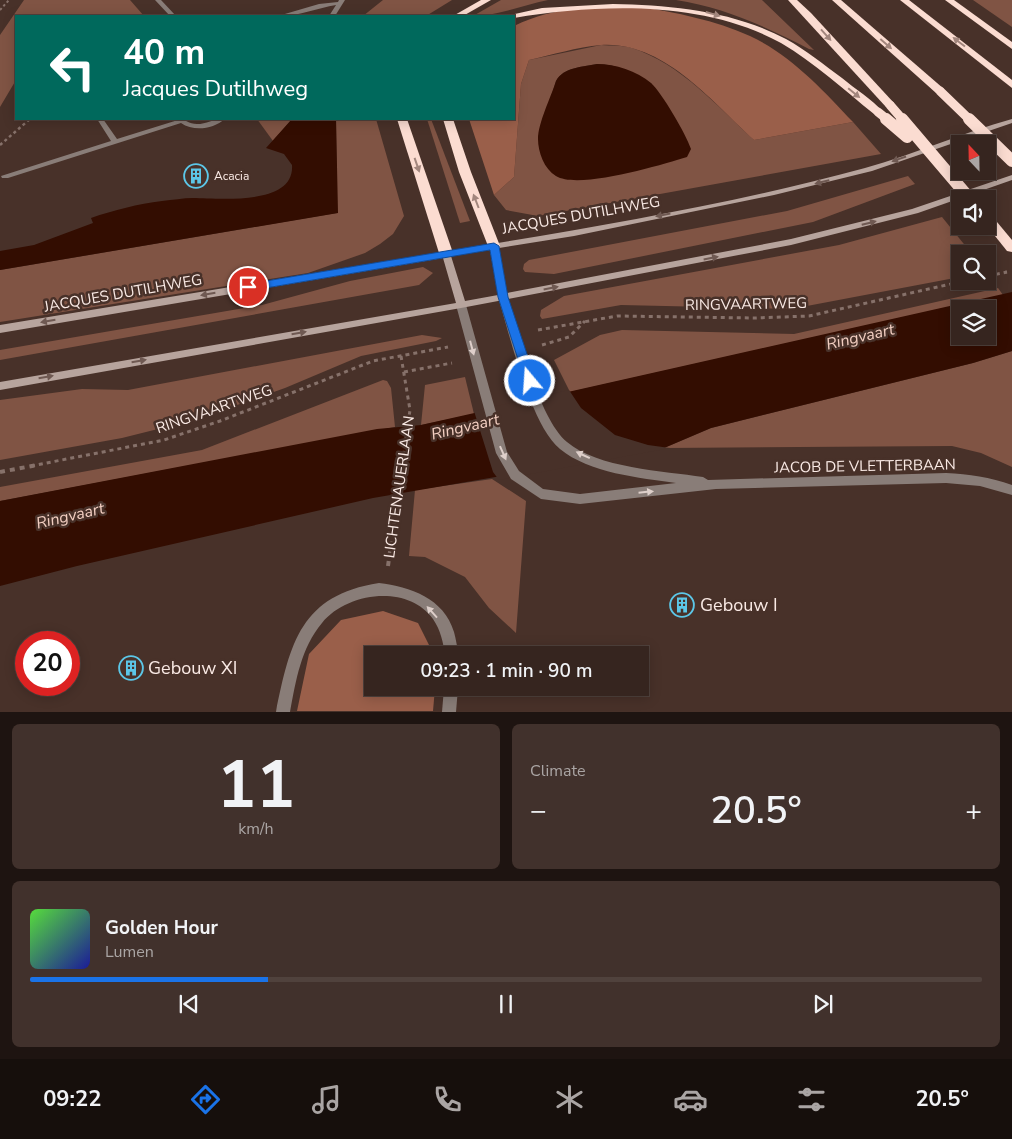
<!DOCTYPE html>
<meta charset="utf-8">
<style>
:root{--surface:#36251f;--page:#41312c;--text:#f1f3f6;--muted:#aaa5a4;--line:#50423d;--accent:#1a73e8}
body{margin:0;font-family:"Nunito Sans",sans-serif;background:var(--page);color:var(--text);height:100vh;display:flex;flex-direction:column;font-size:19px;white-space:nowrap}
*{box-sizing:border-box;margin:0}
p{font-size:16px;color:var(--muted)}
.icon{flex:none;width:28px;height:28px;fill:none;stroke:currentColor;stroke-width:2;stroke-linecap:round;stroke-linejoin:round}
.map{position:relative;height:712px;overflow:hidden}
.drawer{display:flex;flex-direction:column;gap:12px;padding:12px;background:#1e1411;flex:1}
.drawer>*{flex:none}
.hud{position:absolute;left:15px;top:15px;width:500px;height:105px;border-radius:0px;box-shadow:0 2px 12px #0003,0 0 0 1px var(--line);background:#00695c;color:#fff;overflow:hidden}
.needle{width:32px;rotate:338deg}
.fabs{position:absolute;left:951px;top:135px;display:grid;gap:10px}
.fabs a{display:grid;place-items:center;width:45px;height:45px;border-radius:0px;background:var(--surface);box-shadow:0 2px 12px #0003,0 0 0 1px var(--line);font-size:25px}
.speed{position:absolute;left:15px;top:631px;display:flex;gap:10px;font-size:25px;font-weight:700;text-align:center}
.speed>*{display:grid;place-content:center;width:65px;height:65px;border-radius:50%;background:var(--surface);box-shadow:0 2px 12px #0003,0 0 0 1px var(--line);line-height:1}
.speed .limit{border:8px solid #d22;background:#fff;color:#111}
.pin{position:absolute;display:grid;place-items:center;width:42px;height:42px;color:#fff;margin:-21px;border:2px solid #fff;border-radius:50%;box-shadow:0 1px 5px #0007}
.me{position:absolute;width:55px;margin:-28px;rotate:342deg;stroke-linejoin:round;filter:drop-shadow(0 0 4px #0008)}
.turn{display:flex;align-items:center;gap:18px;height:105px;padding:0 25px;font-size:22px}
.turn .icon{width:65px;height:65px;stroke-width:2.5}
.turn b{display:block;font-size:35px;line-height:42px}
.big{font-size:38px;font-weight:600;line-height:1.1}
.drawer .tile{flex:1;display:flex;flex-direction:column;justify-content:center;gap:8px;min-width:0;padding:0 18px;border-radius:8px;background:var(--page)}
.drawer .dial{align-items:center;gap:0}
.dial b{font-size:65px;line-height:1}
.song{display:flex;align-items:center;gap:15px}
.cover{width:60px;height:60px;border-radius:8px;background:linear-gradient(135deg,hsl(110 70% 55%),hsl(240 70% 35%))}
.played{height:5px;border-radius:2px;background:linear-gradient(90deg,var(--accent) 25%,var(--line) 25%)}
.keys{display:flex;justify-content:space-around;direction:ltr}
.heat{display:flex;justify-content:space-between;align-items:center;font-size:28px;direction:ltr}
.drawer .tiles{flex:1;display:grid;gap:12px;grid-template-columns:1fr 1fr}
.tile:last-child{grid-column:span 2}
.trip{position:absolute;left:364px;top:646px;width:285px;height:50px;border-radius:0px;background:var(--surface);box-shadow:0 2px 12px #0003,0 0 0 1px var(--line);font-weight:600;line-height:50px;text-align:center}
.menu{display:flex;height:80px;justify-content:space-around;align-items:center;background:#160f0c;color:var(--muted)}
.menu .icon{width:35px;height:35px}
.menu .active{color:var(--accent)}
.menu b{font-size:22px;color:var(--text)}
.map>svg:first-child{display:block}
.green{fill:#805444;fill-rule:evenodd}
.forest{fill:#9a5f4a}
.water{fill:#330d01;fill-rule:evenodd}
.pier{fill:#483129}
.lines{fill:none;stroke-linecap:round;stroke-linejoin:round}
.path-far3{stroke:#86716a;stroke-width:2;stroke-dasharray:2.5 2.5;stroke-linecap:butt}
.path-far2{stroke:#86716a;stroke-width:2.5;stroke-dasharray:3 3;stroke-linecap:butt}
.path-far1{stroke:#86716a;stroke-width:3;stroke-dasharray:4 4;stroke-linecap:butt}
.path{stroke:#86716a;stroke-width:4;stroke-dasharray:5 5;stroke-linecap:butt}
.lane{fill:#897d78;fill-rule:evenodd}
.street{fill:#897d78;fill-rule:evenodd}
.secondary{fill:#b7a49d;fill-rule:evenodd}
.highway{fill:#fbdcd1;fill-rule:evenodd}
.highway-bridge-far1{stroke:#fbdcd1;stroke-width:9}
.highway-bridge{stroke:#fbdcd1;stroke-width:12}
.oneway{fill:#a2867d}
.oneway2{fill:#6f5952}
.oneway3{fill:#decfca}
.route{fill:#1a73e8;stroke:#114b97}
.labels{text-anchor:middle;stroke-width:5;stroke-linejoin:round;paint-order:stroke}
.far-poi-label{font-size:12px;fill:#faeae5;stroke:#483129;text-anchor:start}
.street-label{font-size:15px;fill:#faeae5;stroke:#483129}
.water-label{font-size:16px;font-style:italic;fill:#f2cec1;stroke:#483129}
.near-poi-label{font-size:18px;fill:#faeae5;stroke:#483129;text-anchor:start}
</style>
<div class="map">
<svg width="1012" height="712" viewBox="0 0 1012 712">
<rect width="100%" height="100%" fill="#483129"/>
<g class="green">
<polygon points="24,0 130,0 144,16 16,16 16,80 0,107 0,35"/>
<polygon points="383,0 452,0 426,16 363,16"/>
<path d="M501,0H548C523,5 498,16 473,16Z"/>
<path d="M676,0H762L814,50L809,49C767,27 723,7 676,0Z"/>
<polygon points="973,0 1012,0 1012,27"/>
<path d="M601,45C611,46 623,45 632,48C681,64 717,106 754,140L853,122L881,154L538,216L506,210L494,195L514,177L521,84L529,60ZM597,64C617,64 635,73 652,84L579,180L556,176L538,138L556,81C564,67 582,67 597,64Z"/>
<polygon points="257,119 292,119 273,141"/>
<polygon points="336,119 376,119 404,216 393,234 380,244 365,253 308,273 0,322 0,270 337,213"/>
<polygon points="427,119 431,119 470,221 460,223"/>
<polygon points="908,176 915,184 813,222 554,274 525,272 523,269 524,264 529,260 787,211"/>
<polygon points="942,217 972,254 960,254 960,277 791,309 621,305 542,319 540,316 541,310 564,296 839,245"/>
<polygon points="423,267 433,273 419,285 0,360 0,350 262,305 350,281"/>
<polygon points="998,288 1003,295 570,392 554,360 600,335 622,330 794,334"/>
<polygon points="422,335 442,338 436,341 361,356 285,388 198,419 122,438 0,460 0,400 82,389 128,390"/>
<polygon points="1012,351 1012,467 981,453 952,446 664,448 711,428 973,363"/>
<polygon points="465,377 474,414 421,425 425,385"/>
<polygon points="383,380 387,381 391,388 395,427 0,501 0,487 202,450"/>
<polygon points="492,479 526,501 516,633 489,608 465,577 425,557 409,556 415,490"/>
</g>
<g class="forest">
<path d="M639,6C676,13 715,20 750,36C791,55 823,90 853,122L754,140C712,102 664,41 601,45C577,47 552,55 529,60L521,84L514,177L494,195L469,119H514V26C558,5 591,8 639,6Z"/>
<polygon points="383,611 418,623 434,655 372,655 372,688 435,688 433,711 297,711 309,654 341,620"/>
</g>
<g class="water">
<path d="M597,64C615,64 637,71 651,83C662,93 686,134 691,149L687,157C661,165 578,190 556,176C544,169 538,152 538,139C538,123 551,97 556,81C564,67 582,67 597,64Z"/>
<path d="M292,119H336L338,213L0,270V251L34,245L93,223L91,218C114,210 138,204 162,201C173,200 183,198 193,198C217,198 295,207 292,165L284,154L266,148Z"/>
<path d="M1012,292V351L973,363L711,428L664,448L373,498L77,566L0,586V501L377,429L421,425ZM960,309H988V336H960Z"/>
</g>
<polygon class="pier" points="569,390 581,408 615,435 648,445 670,448 499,480 493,472 474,411"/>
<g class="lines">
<g class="path-far3">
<polyline points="0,10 9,0"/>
<polyline points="29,120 30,119"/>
</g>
<g class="path-far2">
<polyline points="0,145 30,119"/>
<polyline points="1005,272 1007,272"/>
</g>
<g class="path-far1">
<polyline points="988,276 1007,272"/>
<polyline points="538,330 617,316 754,318 809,316 964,281"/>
<polyline points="542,345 569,337 585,321"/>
<polyline points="401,356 410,410 402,466"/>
<polyline points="404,372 452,363"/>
<polyline points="31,466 164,440 220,421 373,361 448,347"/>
</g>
<g class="path">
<polyline points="0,472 37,465"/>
<polyline points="388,566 402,465"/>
</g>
<g class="lane">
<polygon points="155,0 161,0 176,16 170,16"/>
<path d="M339,0H345L335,16H329L336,5C317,8 297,17 278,16L319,4L338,2Z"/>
<path d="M97,119H103L117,139L178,120V119C185,119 189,124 197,124C207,124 215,118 225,119C213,129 194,132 181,123L8,178H2L1,176L111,141Z"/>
<path d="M503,294L508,297C519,334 538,417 567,442C597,468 664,471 703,477L708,480L946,473C969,474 990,477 1012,485V495L980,486L946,483L716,489L580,504L541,499L511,479L496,453L456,305L458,303H464L466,305L507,452L519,471L543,489L580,494L676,483C640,478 589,473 560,449C530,424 510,335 498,297Z"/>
</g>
<g class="street">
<path d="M379,583C410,587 444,598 454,632C456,639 457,647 459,655H445C443,642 441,631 433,619C408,584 347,592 322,623C301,648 296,680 290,712H276C290,643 301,595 379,583Z"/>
<polygon points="444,688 458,688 456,712 442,712"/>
</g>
<path class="secondary" d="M1012,119V123L872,171L774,195L574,236L499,248L507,293L791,239L912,209L1012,175V180L918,213L791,245L461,308L0,390V382L456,303L443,258L0,333V325L442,252L446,250L449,251C588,228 729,205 865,168C915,154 962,133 1012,119ZM490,250L498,295L465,301L451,256Z"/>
<g class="highway">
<polygon points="481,0 491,0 463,16 453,16"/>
<polygon points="788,0 797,0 811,13 894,103 894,107 886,107"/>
<polygon points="832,0 841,0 944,89 944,93 936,93"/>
<polygon points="900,0 909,0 1012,80 1012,88"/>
<polygon points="945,0 954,0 1012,42 1012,49"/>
<path d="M613,4C672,5 733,11 786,39C806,50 824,65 842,78C855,89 872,99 883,112L882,114H874C844,90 815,63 781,43C702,0 600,4 514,18L506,16L542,8Z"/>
<polygon points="397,119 407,119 453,253 451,256 441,256 439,253"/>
<polygon points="443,119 453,119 471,172 500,246 499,249 494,250 488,246 459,172"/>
<polygon points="988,215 992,216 1012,240 1012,252 1007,251 987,226"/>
</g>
<g class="highway-bridge-far1">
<polyline points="940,91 970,120"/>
<polyline points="890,105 903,120"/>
<polyline points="878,112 888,120"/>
</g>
<g class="highway-bridge">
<polyline points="886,119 907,137"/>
<polyline points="902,119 970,199"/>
<polyline points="969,119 1012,161"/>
</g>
</g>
<defs><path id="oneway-solid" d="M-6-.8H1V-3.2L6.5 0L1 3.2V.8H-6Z" transform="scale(1.25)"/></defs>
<g class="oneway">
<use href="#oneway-solid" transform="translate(713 14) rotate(16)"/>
<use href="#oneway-solid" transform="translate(826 35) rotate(48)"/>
<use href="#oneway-solid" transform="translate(959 42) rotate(-143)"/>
<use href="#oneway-solid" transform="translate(886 44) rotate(41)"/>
<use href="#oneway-solid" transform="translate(854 93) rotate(39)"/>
<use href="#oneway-solid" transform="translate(417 165) rotate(71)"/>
<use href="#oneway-solid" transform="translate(476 201) rotate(-111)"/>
</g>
<g class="oneway2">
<use href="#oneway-solid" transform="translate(899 159) rotate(161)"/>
<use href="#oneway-solid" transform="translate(822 182) rotate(166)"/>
<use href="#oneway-solid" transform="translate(663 215) rotate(169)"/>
<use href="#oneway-solid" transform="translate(869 223) rotate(-14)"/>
<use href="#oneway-solid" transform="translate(711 258) rotate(-11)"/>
<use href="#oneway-solid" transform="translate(551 288) rotate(-11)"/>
<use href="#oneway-solid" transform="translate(208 294) rotate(170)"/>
<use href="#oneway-solid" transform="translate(48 321) rotate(170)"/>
<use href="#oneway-solid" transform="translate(299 333) rotate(-10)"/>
<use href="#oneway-solid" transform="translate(139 361) rotate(-10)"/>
<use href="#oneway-solid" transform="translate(46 377) rotate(-10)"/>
</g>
<g class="oneway3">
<use href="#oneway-solid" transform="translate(472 348) rotate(75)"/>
<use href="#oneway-solid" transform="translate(503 453) rotate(66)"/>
<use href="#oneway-solid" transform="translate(583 455) rotate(-155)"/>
<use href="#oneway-solid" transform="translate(646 492) rotate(-6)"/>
<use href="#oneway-solid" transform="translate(432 612) rotate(-132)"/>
</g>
<polygon class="route" points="494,243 499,246 508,297 536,381 530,385 525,381 498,297 490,250 248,291 242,287 248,284"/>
<defs>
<g id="building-ring" transform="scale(1.25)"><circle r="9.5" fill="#483129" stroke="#5cc7e8" stroke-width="1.5"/><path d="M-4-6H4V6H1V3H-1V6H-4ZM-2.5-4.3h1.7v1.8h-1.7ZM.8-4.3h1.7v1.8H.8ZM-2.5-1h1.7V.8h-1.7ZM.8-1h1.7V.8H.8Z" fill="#5cc7e8"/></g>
</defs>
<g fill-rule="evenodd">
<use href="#building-ring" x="196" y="176"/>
<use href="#building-ring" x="682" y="605"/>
<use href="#building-ring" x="131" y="668"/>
</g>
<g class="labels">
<g class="far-poi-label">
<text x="214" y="180">Acacia</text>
</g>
<g class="street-label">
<text transform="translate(581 215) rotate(-10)" y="5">JACQUES DUTILHWEG</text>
<text transform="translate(123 293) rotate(-10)" y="5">JACQUES DUTILHWEG</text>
<text transform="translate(746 304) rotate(-1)" y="5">RINGVAARTWEG</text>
<text transform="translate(214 409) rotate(-19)" y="5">RINGVAARTWEG</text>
<text transform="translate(865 466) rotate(-1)" y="5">JACOB DE VLETTERBAAN</text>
<text transform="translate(399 487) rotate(-82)" y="5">LICHTENAUERLAAN</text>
</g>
<g class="water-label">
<text transform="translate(860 336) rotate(-13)" y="6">Ringvaart</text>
<text transform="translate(465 426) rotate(-13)" y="6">Ringvaart</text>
<text transform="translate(70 515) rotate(-13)" y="6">Ringvaart</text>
</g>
<g class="near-poi-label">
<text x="700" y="611">Gebouw I</text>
<text x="148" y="674">Gebouw XI</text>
</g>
</g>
</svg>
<div class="fabs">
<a><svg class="needle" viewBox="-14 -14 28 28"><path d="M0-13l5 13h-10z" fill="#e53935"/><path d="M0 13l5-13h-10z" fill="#aaa5a4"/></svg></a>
<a><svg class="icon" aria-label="sound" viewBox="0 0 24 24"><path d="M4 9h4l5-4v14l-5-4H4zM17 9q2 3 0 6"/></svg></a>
<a><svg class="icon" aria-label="search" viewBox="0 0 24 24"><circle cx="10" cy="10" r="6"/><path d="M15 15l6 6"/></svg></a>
<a><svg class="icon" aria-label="layers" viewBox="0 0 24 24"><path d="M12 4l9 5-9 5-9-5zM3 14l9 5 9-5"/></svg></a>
</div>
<div class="speed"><div class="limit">20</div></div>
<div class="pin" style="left:248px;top:287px;background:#d93025"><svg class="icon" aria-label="arrive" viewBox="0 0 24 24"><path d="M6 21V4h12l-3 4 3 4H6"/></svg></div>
<svg class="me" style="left:530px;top:381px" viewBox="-20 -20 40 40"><circle r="17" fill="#1a73e8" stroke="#fff" stroke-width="3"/><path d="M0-11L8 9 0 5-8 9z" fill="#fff"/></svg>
<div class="trip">09:23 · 1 min · 90 m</div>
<div class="hud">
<div class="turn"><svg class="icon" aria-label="left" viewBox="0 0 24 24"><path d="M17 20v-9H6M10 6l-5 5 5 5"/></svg><div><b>40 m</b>Jacques Dutilhweg</div></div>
</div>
</div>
<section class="drawer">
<div class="tiles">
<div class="tile dial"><b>11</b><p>km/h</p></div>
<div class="tile"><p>Climate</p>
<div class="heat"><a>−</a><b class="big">20.5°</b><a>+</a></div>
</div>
<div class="tile">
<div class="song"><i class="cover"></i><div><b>Golden Hour</b><p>Lumen</p></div></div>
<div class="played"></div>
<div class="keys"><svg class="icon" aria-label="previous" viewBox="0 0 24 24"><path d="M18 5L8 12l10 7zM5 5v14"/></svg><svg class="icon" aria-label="pause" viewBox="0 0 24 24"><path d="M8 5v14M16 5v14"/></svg><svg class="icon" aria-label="next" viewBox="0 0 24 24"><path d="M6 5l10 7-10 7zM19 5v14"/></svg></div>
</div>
</div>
</section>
<nav class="menu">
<b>09:22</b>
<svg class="icon active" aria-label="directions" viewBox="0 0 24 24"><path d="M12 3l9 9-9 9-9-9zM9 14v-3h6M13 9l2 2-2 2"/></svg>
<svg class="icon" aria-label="music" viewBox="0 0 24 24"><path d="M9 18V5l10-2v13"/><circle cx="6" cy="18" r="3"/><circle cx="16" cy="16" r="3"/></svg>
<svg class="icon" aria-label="phone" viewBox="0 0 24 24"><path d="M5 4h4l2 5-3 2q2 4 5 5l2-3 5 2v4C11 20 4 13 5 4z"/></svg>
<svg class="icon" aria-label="climate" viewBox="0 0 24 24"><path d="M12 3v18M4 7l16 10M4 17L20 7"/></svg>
<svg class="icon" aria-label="car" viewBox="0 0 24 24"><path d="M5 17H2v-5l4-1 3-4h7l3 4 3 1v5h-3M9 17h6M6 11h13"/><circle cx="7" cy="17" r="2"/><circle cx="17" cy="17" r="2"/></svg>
<svg class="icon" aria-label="filters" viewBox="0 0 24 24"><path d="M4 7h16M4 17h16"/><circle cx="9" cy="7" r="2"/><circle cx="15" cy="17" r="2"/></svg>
<b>20.5°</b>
</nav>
